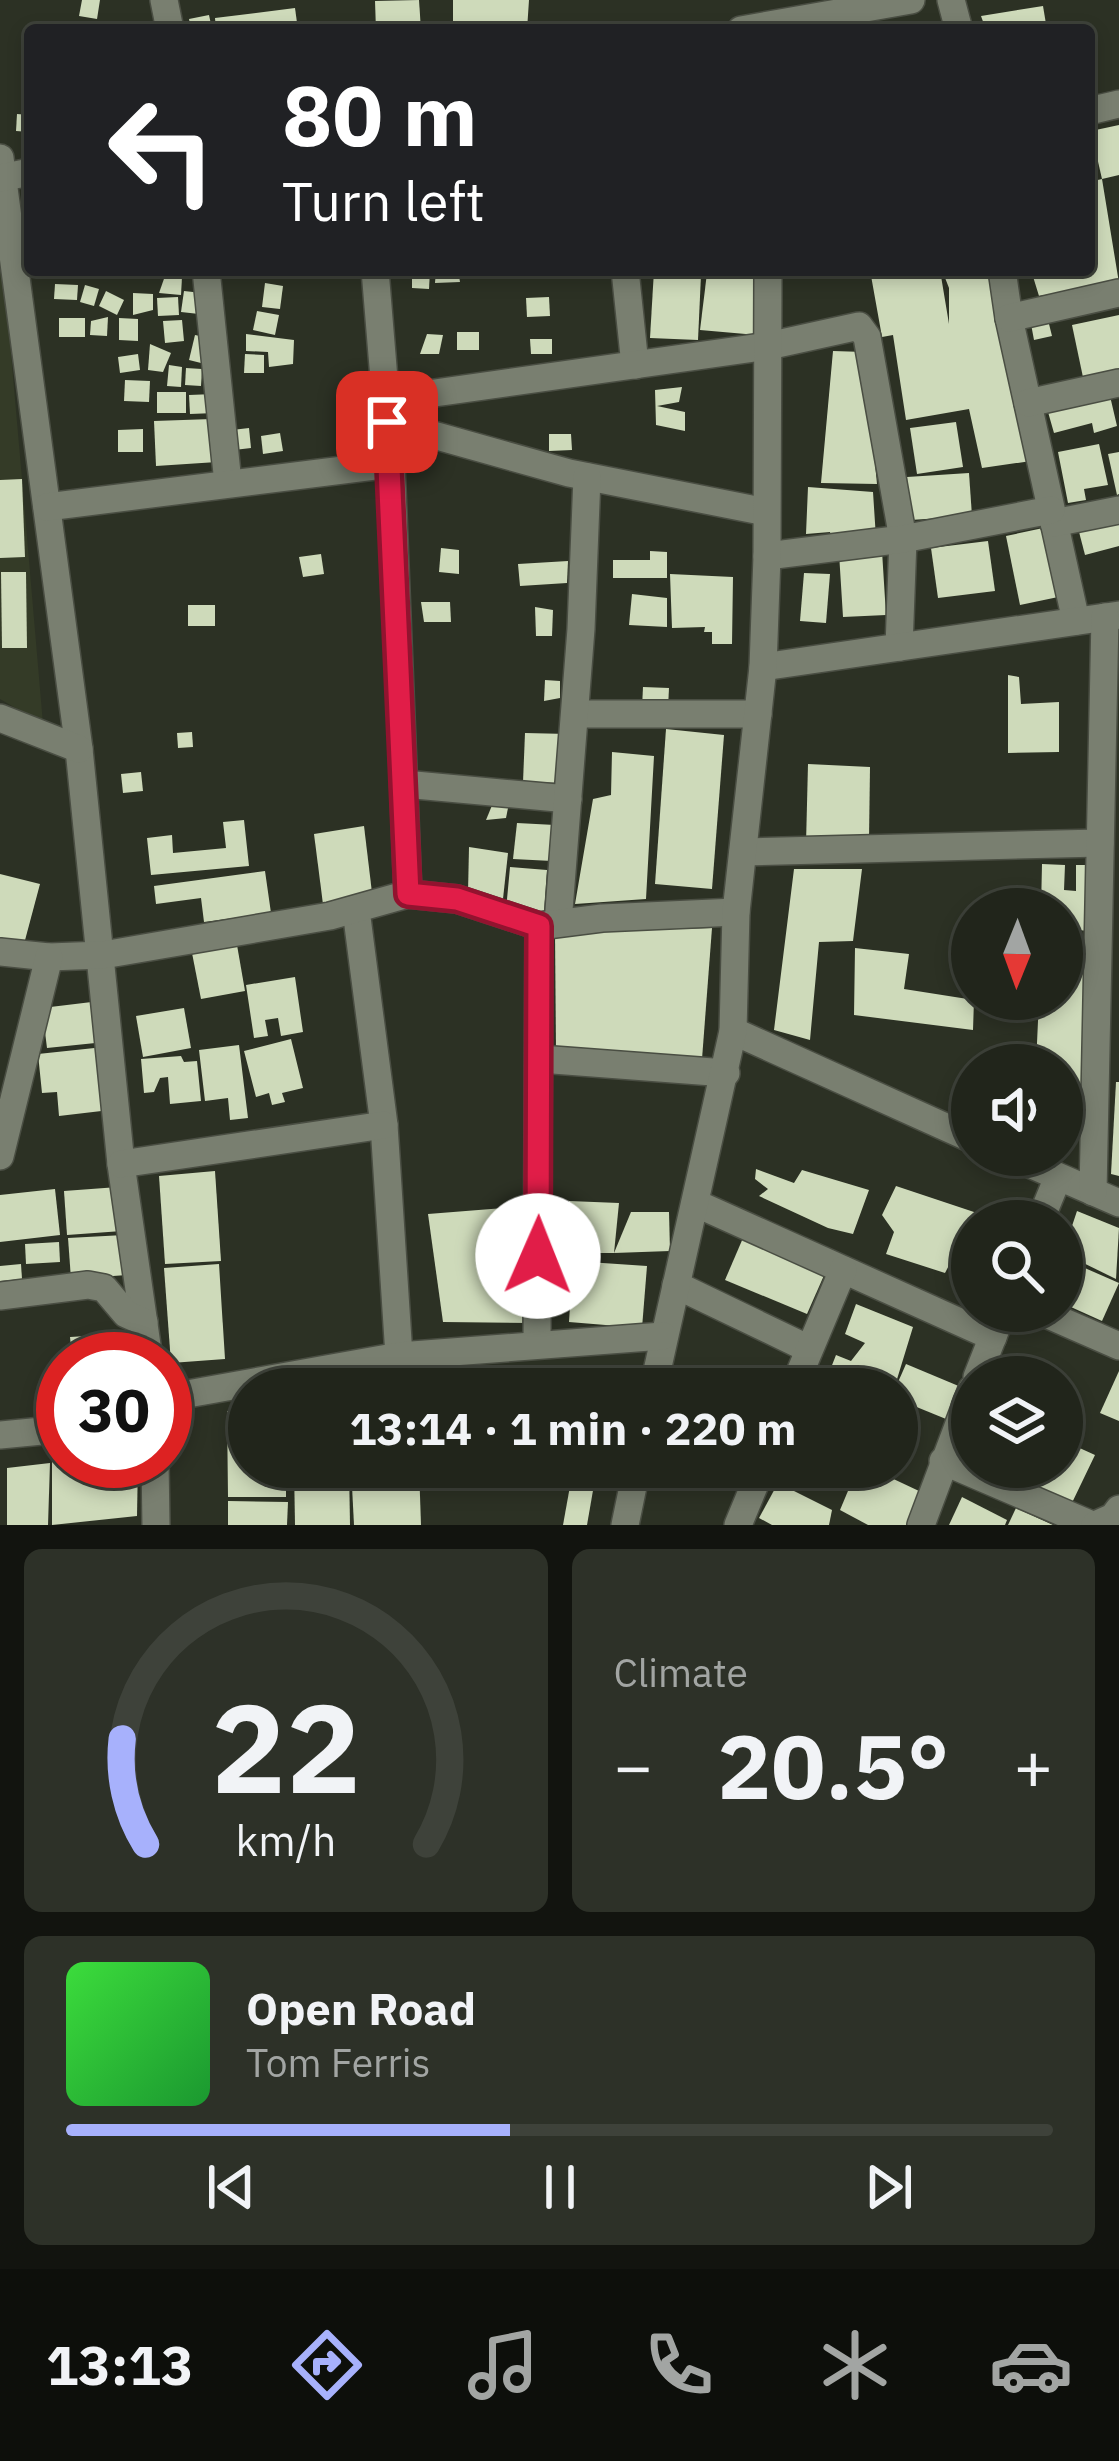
<!DOCTYPE html>
<meta charset="utf-8">
<style>
:root{--surface:#21251b;--page:#2d3128;--text:#f1f3f6;--muted:#a2a5a3;--line:#3e423a;--accent:#a7b1fc}
body{margin:0;font-family:"IBM Plex Sans",sans-serif;background:var(--page);color:var(--text);height:100vh;display:flex;flex-direction:column;font-size:45px;white-space:nowrap}
*{box-sizing:border-box;margin:0}
p{font-size:39px;color:var(--muted)}
.icon{flex:none;width:66px;height:66px;fill:none;stroke:currentColor;stroke-width:2;stroke-linecap:round;stroke-linejoin:round}
.map{position:relative;height:1525px;overflow:hidden}
.side{display:flex;flex-direction:column;gap:24px;padding:24px;background:#12140f;flex:1}
.side>*{flex:none}
.guide{position:absolute;left:24px;top:24px;width:1071px;height:252px;border-radius:12px;box-shadow:0 6px 18px #0003,0 0 0 3px var(--line);background:#202124;color:#fff;overflow:hidden}
.needle{width:78px;rotate:181deg}
.tools{position:absolute;left:951px;top:888px;display:grid;gap:24px}
.tools a{display:grid;place-items:center;width:132px;height:132px;border-radius:50%;background:var(--surface);box-shadow:0 6px 18px #0003,0 0 0 3px var(--line);font-size:60px}
.speed{position:absolute;left:36px;top:1332px;display:flex;gap:24px;font-size:60px;font-weight:700;text-align:center}
.speed>*{display:grid;place-content:center;width:156px;height:156px;border-radius:50%;background:var(--surface);box-shadow:0 6px 18px #0003,0 0 0 3px var(--line);line-height:1}
.speed .limit{border:18px solid #d22;background:#fff;color:#111}
.pin{position:absolute;display:grid;place-items:center;width:102px;height:102px;color:#fff;margin:-51px;border-radius:24px;box-shadow:0 6px 18px #0006}
.me{position:absolute;width:132px;margin:-66px;rotate:1deg;stroke-linejoin:round;filter:drop-shadow(0 0 9px #0008)}
.turn{display:flex;align-items:center;gap:42px;height:252px;padding:0 60px;font-size:54px}
.turn .icon{width:156px;height:156px;stroke-width:2.5}
.turn b{display:block;font-size:84px;line-height:102px}
.big{font-size:90px;font-weight:800;line-height:1.1}
.side .tile{flex:1;display:flex;flex-direction:column;justify-content:center;gap:18px;min-width:0;padding:0 42px;border-radius:18px;background:var(--page)}
.side .dial{align-items:center;gap:0}
.dial svg{height:312px;overflow:visible;fill:none;stroke:var(--line);stroke-width:7;stroke-linecap:round;text-anchor:middle}
.dial text{fill:var(--text);stroke:none}
.song{display:flex;align-items:center;gap:36px}
.cover{width:144px;height:144px;border-radius:18px;background:linear-gradient(135deg,hsl(120 70% 55%),hsl(130 70% 35%))}
.played{height:12px;border-radius:6px;background:linear-gradient(90deg,var(--accent) 45%,var(--line) 45%)}
.keys{display:flex;justify-content:space-around;direction:ltr}
.heat{display:flex;justify-content:space-between;align-items:center;font-size:66px;direction:ltr}
.side .tiles{flex:1;display:grid;gap:24px;grid-template-columns:1fr 1fr}
.tile:last-child{grid-column:span 2}
.trip{position:absolute;left:228px;top:1368px;width:690px;height:120px;border-radius:60px;background:var(--surface);box-shadow:0 6px 18px #0003,0 0 0 3px var(--line);font-weight:800;line-height:120px;text-align:center}
.tabs{display:flex;height:192px;justify-content:space-around;align-items:center;background:#0d0f0b;color:var(--muted)}
.tabs .icon{width:84px;height:84px}
.tabs .selected{color:var(--accent)}
.tabs b{font-size:54px;color:var(--text)}
.map>svg:first-child{display:block}
.built{fill:#343b27}
.building{fill:#cedaba}
.lines{fill:none;stroke-linecap:round;stroke-linejoin:round}
.minor-casing{stroke:#4a4e43;stroke-width:30}
.minor{stroke:#797f70;stroke-width:27}
.route-casing{stroke:#92132f;stroke-width:30}
.route{stroke:#e11d48;stroke-width:21}
</style>
<div class="map">
<svg width="1119" height="1525" viewBox="0 0 1119 1525">
<rect width="100%" height="100%" fill="#2c3124"/>
<polygon class="built" points="0,228 22,479 43,724 0,699"/>
<g class="building">
<polygon points="82,0 100,0 97,19 79,16"/>
<polygon points="419,0 421,30 376,30 375,1"/>
<polygon points="453,0 529,0 527,30 466,24 466,30 453,30"/>
<polygon points="1043,6 1047,30 986,30 981,16"/>
<polygon points="295,8 298,30 216,30 215,18"/>
<polygon points="209,15 212,29 191,30 189,19"/>
<polygon points="17,114 30,115 30,132 16,131"/>
<polygon points="1119,125 1119,175 1102,179 1091,131"/>
<polygon points="1102,179 1119,283 1039,296 1031,270 1089,270 1089,182"/>
<polygon points="412,270 430,270 429,289 412,288"/>
<polygon points="436,270 458,270 460,282 435,283"/>
<polygon points="654,270 701,275 698,340 650,338"/>
<polygon points="870,270 940,270 949,324 949,288 942,270 996,270 1031,461 982,468 969,409 906,420 893,335 882,337"/>
<polygon points="707,273 762,276 757,335 700,330"/>
<polygon points="165,276 182,277 181,295 159,293"/>
<polygon points="265,283 283,286 280,309 262,307"/>
<polygon points="55,284 78,285 77,300 54,299"/>
<polygon points="85,285 99,289 94,306 80,302"/>
<polygon points="106,291 124,300 117,315 99,306"/>
<polygon points="184,291 202,293 199,314 181,312"/>
<polygon points="133,293 153,294 153,310 133,315"/>
<polygon points="178,297 179,315 158,316 157,298"/>
<polygon points="549,297 550,316 527,317 526,298"/>
<polygon points="257,311 279,315 275,335 253,330"/>
<polygon points="1119,315 1119,375 1084,382 1072,325"/>
<polygon points="108,317 107,336 90,335 91,321"/>
<rect x="59" y="318" width="26" height="19"/>
<polygon points="119,318 138,319 138,341 119,340"/>
<polygon points="182,320 184,341 165,343 163,321"/>
<polygon points="1048,320 1052,336 1034,340 1031,324"/>
<rect x="457" y="332" width="22" height="18"/>
<polygon points="246,334 294,340 293,364 269,367 268,352 246,351"/>
<polygon points="427,334 443,335 439,354 420,354"/>
<polygon points="195,335 210,338 205,364 189,360"/>
<polygon points="530,339 552,339 552,354 531,354"/>
<polygon points="150,344 171,353 163,372 148,370"/>
<polygon points="833,351 864,352 877,484 821,483"/>
<polygon points="138,354 140,370 120,373 118,357"/>
<polygon points="245,354 264,355 264,373 244,373"/>
<polygon points="169,365 182,367 181,387 167,386"/>
<polygon points="186,368 202,369 201,386 185,385"/>
<polygon points="125,380 150,381 149,402 124,401"/>
<polygon points="682,387 679,402 657,406 685,412 685,431 656,425 655,390"/>
<rect x="157" y="392" width="29" height="21"/>
<polygon points="214,394 215,413 190,414 189,395"/>
<polygon points="1110,396 1117,426 1094,433 1092,423 1054,433 1048,412"/>
<polygon points="212,419 217,462 156,466 154,421"/>
<polygon points="956,422 963,467 917,474 910,428"/>
<polygon points="249,428 251,448 234,450 232,430"/>
<polygon points="143,429 143,452 118,452 118,430"/>
<polygon points="280,433 283,451 263,454 261,436"/>
<polygon points="549,434 571,434 572,450 549,451"/>
<polygon points="352,436 368,436 367,457 355,460"/>
<polygon points="1099,444 1108,485 1084,489 1086,500 1068,503 1058,452"/>
<polygon points="1119,452 1119,494 1117,495 1108,454"/>
<polygon points="969,473 972,516 910,520 907,477"/>
<polygon points="22,479 25,557 0,558 0,480"/>
<polygon points="808,487 873,492 876,538 832,543 830,532 806,534"/>
<polygon points="1119,518 1119,546 1085,555 1078,528"/>
<polygon points="1048,527 1063,596 1020,605 1006,536"/>
<polygon points="988,541 995,591 938,598 931,548"/>
<polygon points="441,548 459,550 459,574 439,572"/>
<polygon points="650,551 667,552 667,578 613,578 613,560 650,560"/>
<polygon points="882,551 886,615 843,617 839,553"/>
<polygon points="321,554 324,574 303,577 299,557"/>
<polygon points="568,561 567,583 520,586 518,564"/>
<polygon points="1,572 26,572 27,648 2,648"/>
<polygon points="804,573 830,574 826,623 800,621"/>
<polygon points="670,574 733,577 732,644 712,644 712,632 704,632 705,627 672,628"/>
<polygon points="632,594 667,598 667,627 629,625"/>
<polygon points="421,602 450,602 451,622 424,622"/>
<rect x="188" y="605" width="27" height="21"/>
<polygon points="535,607 553,610 552,636 536,636"/>
<polygon points="1008,675 1019,677 1021,704 1059,702 1059,752 1008,753"/>
<polygon points="545,680 560,681 560,698 544,701"/>
<polygon points="643,687 669,688 668,708 642,708"/>
<polygon points="666,729 724,735 712,889 655,884"/>
<polygon points="192,732 193,747 178,748 177,733"/>
<polygon points="525,733 568,734 566,783 523,782"/>
<polygon points="612,752 654,756 646,899 575,904 593,799 611,795"/>
<polygon points="808,764 870,767 869,839 806,844"/>
<polygon points="141,772 143,791 123,793 121,774"/>
<polygon points="493,803 508,808 506,818 486,820"/>
<polygon points="244,820 249,866 151,875 147,838 172,835 173,853 226,848 223,822"/>
<polygon points="517,823 555,825 552,861 513,859"/>
<polygon points="364,826 373,901 324,912 314,834"/>
<polygon points="469,847 508,853 502,908 468,893"/>
<polygon points="1042,864 1065,865 1064,890 1076,891 1076,865 1093,865 1096,932 1062,928 1062,909 1041,909"/>
<polygon points="510,867 547,870 544,913 506,910"/>
<polygon points="794,869 862,869 853,941 819,942 810,1040 774,1030"/>
<polygon points="265,871 271,913 204,922 201,898 156,904 154,886"/>
<polygon points="0,874 40,884 24,944 0,937"/>
<polygon points="712,928 702,1059 556,1050 555,932"/>
<polygon points="1062,940 1089,941 1086,1126 1062,1125 1062,1065 1036,1065 1039,999 1062,999"/>
<polygon points="237,945 245,991 201,999 192,953"/>
<polygon points="855,948 909,954 904,989 974,1000 973,1030 854,1015"/>
<polygon points="295,977 303,1032 281,1036 278,1018 265,1020 268,1036 254,1038 246,985"/>
<polygon points="100,1001 105,1042 47,1048 42,1008"/>
<polygon points="184,1008 191,1048 143,1057 136,1016"/>
<polygon points="291,1039 303,1088 282,1093 285,1102 272,1105 269,1093 256,1097 244,1051"/>
<polygon points="239,1045 248,1118 230,1120 228,1098 205,1101 199,1050"/>
<polygon points="104,1047 110,1110 59,1116 57,1092 42,1093 38,1054"/>
<polygon points="181,1056 184,1062 197,1061 201,1101 170,1104 168,1077 160,1078 154,1092 144,1093 141,1059"/>
<polygon points="1116,1082 1119,1082 1119,1176 1111,1174"/>
<polygon points="756,1169 794,1183 802,1170 869,1190 853,1234 828,1228 759,1196 768,1189 755,1179"/>
<polygon points="215,1171 221,1261 165,1264 159,1176"/>
<polygon points="896,1186 980,1214 972,1221 945,1273 886,1254 894,1232 882,1215"/>
<polygon points="118,1187 122,1231 67,1235 64,1191"/>
<polygon points="55,1189 60,1235 0,1242 0,1195"/>
<polygon points="569,1201 619,1203 614,1253 568,1253"/>
<polygon points="529,1206 531,1323 443,1322 428,1214"/>
<polygon points="1077,1211 1119,1228 1116,1279 1063,1253"/>
<polygon points="631,1212 669,1212 670,1251 614,1253"/>
<polygon points="124,1235 127,1275 71,1279 68,1238"/>
<polygon points="743,1238 825,1273 807,1314 725,1280"/>
<polygon points="59,1242 60,1262 26,1264 25,1244"/>
<polygon points="972,1244 972,1286 953,1280"/>
<polygon points="1062,1258 1119,1283 1102,1321 1062,1303"/>
<polygon points="573,1261 647,1266 642,1328 569,1322"/>
<polygon points="21,1264 22,1279 0,1281 0,1266"/>
<polygon points="219,1264 225,1359 171,1363 164,1268"/>
<polygon points="856,1304 913,1327 894,1389 865,1389 827,1378 836,1355 851,1361 865,1343 845,1334"/>
<polygon points="87,1336 88,1355 72,1356 70,1337"/>
<polygon points="1023,1358 1058,1377 1014,1377"/>
<polygon points="51,1362 63,1362 63,1413 54,1413"/>
<polygon points="906,1364 961,1387 946,1419 897,1399 895,1389"/>
<polygon points="1119,1371 1119,1421 1100,1413"/>
<polygon points="227,1411 249,1411 249,1467 286,1467 286,1497 228,1497"/>
<polygon points="1062,1440 1095,1455 1069,1509 976,1467 1062,1467"/>
<polygon points="63,1461 138,1461 137,1516 52,1525 52,1462"/>
<polygon points="50,1463 48,1525 7,1525 7,1468"/>
<polygon points="294,1467 349,1467 350,1525 295,1525"/>
<polygon points="351,1467 419,1467 421,1525 354,1525"/>
<polygon points="858,1467 868,1467 919,1491 906,1525 868,1525 840,1510"/>
<polygon points="572,1475 595,1479 587,1525 563,1525"/>
<polygon points="778,1483 832,1510 829,1525 772,1525 759,1518"/>
<polygon points="962,1497 1007,1520 1005,1525 949,1525"/>
<polygon points="228,1501 288,1502 287,1525 228,1525"/>
<polygon points="1016,1508 1053,1525 1008,1525"/>
</g>
<g class="lines">
<g class="minor-casing">
<g id="minor">
<polyline points="164,0 170,30"/>
<polyline points="951,0 959,30"/>
<polyline points="741,30 911,0"/>
<polyline points="1089,111 1119,104"/>
<polyline points="0,158 79,749 121,1164 149,1359"/>
<polyline points="0,178 30,172"/>
<polyline points="206,270 228,483"/>
<polyline points="375,270 391,464 408,894"/>
<polyline points="625,270 635,365"/>
<polyline points="1002,270 1009,318 1076,621"/>
<polyline points="1009,318 1119,293"/>
<polyline points="385,400 768,346 859,326 867,337 903,539 899,647"/>
<polyline points="1028,403 1119,383"/>
<polyline points="387,422 569,473 766,512"/>
<polyline points="47,507 391,464"/>
<polyline points="1054,523 1119,510"/>
<polyline points="767,556 903,539 1051,510"/>
<polyline points="763,667 1119,615"/>
<polyline points="575,714 758,714"/>
<polyline points="0,718 79,749"/>
<polyline points="404,784 568,799"/>
<polyline points="743,852 1100,843"/>
<polyline points="356,910 384,1125 399,1356"/>
<polyline points="558,923 581,629 587,477"/>
<polyline points="0,952 49,957 103,955 330,916 408,894 457,899 539,926 602,918 736,912"/>
<polyline points="733,1031 972,1139"/>
<polyline points="540,1059 726,1073"/>
<polyline points="1009,1155 1119,1203"/>
<polyline points="0,1156 49,957"/>
<polyline points="121,1164 384,1125"/>
<polyline points="1093,1192 1105,617"/>
<polyline points="695,1203 993,1337"/>
<polyline points="1040,1221 1058,1177"/>
<polyline points="676,1285 809,1349"/>
<polyline points="0,1296 88,1285 104,1288 126,1314 144,1322"/>
<polyline points="1039,1311 1119,1346"/>
<polyline points="537,1344 539,926"/>
<polyline points="977,1377 1003,1311"/>
<polyline points="653,1389 733,1031 736,912 763,667 767,556 768,270"/>
<polyline points="793,1389 843,1270"/>
<polyline points="165,1398 399,1356 663,1336"/>
<polyline points="0,1435 63,1429"/>
<polyline points="155,1461 156,1525"/>
<polyline points="943,1461 1092,1525"/>
<polyline points="625,1525 637,1467"/>
<polyline points="738,1525 762,1467"/>
<polyline points="921,1525 972,1389"/>
<polyline points="1095,1525 1113,1517 1119,1509"/>
</g>
</g>
<use href="#minor" class="minor"/>
</g>
<g class="lines">
<g class="route-casing">
<polyline id="route" points="387,422 408,894 457,899 539,926 538,1256"/>
</g>
<use href="#route" class="route"/>
</g>
</svg>
<div class="tools">
<a><svg class="needle" viewBox="-14 -14 28 28"><path d="M0-13l5 13h-10z" fill="#e53935"/><path d="M0 13l5-13h-10z" fill="#a2a5a3"/></svg></a>
<a><svg class="icon" aria-label="sound" viewBox="0 0 24 24"><path d="M4 9h4l5-4v14l-5-4H4zM17 9q2 3 0 6"/></svg></a>
<a><svg class="icon" aria-label="search" viewBox="0 0 24 24"><circle cx="10" cy="10" r="6"/><path d="M15 15l6 6"/></svg></a>
<a><svg class="icon" aria-label="layers" viewBox="0 0 24 24"><path d="M12 4l9 5-9 5-9-5zM3 14l9 5 9-5"/></svg></a>
</div>
<div class="speed"><div class="limit">30</div></div>
<div class="pin" style="left:387px;top:422px;background:#d93025"><svg class="icon" aria-label="arrive" viewBox="0 0 24 24"><path d="M6 21V4h12l-3 4 3 4H6"/></svg></div>
<svg class="me" style="left:538px;top:1256px" viewBox="-20 -20 40 40"><circle r="19" fill="#fff"/><path d="M0-13L10 11 0 6-10 11z" fill="#e11d48"/></svg>
<div class="trip">13:14 · 1 min · 220 m</div>
<div class="guide">
<div class="turn"><svg class="icon" aria-label="left" viewBox="0 0 24 24"><path d="M17 20v-9H6M10 6l-5 5 5 5"/></svg><div><b>80 m</b>Turn left</div></div>
</div>
</div>
<section class="side">
<div class="tiles">
<div class="tile dial"><svg viewBox="0 0 100 80">
<path d="M14 69A42 42 0 1 1 86 69"/>
<path d="M14 69A42 42 0 0 1 8 42" stroke="#a7b1fc"/>
<text x="50" y="56" font-size="32" font-weight="700">22</text>
<text x="50" y="72" font-size="11">km/h</text>
</svg></div>
<div class="tile"><p>Climate</p>
<div class="heat"><a>−</a><b class="big">20.5°</b><a>+</a></div>
</div>
<div class="tile">
<div class="song"><i class="cover"></i><div><b>Open Road</b><p>Tom Ferris</p></div></div>
<div class="played"></div>
<div class="keys"><svg class="icon" aria-label="previous" viewBox="0 0 24 24"><path d="M18 5L8 12l10 7zM5 5v14"/></svg><svg class="icon" aria-label="pause" viewBox="0 0 24 24"><path d="M8 5v14M16 5v14"/></svg><svg class="icon" aria-label="next" viewBox="0 0 24 24"><path d="M6 5l10 7-10 7zM19 5v14"/></svg></div>
</div>
</div>
</section>
<nav class="tabs">
<b>13:13</b>
<svg class="icon selected" aria-label="directions" viewBox="0 0 24 24"><path d="M12 3l9 9-9 9-9-9zM9 14v-3h6M13 9l2 2-2 2"/></svg>
<svg class="icon" aria-label="music" viewBox="0 0 24 24"><path d="M9 18V5l10-2v13"/><circle cx="6" cy="18" r="3"/><circle cx="16" cy="16" r="3"/></svg>
<svg class="icon" aria-label="phone" viewBox="0 0 24 24"><path d="M5 4h4l2 5-3 2q2 4 5 5l2-3 5 2v4C11 20 4 13 5 4z"/></svg>
<svg class="icon" aria-label="climate" viewBox="0 0 24 24"><path d="M12 3v18M4 7l16 10M4 17L20 7"/></svg>
<svg class="icon" aria-label="car" viewBox="0 0 24 24"><path d="M5 17H2v-5l4-1 3-4h7l3 4 3 1v5h-3M9 17h6M6 11h13"/><circle cx="7" cy="17" r="2"/><circle cx="17" cy="17" r="2"/></svg>
</nav>
